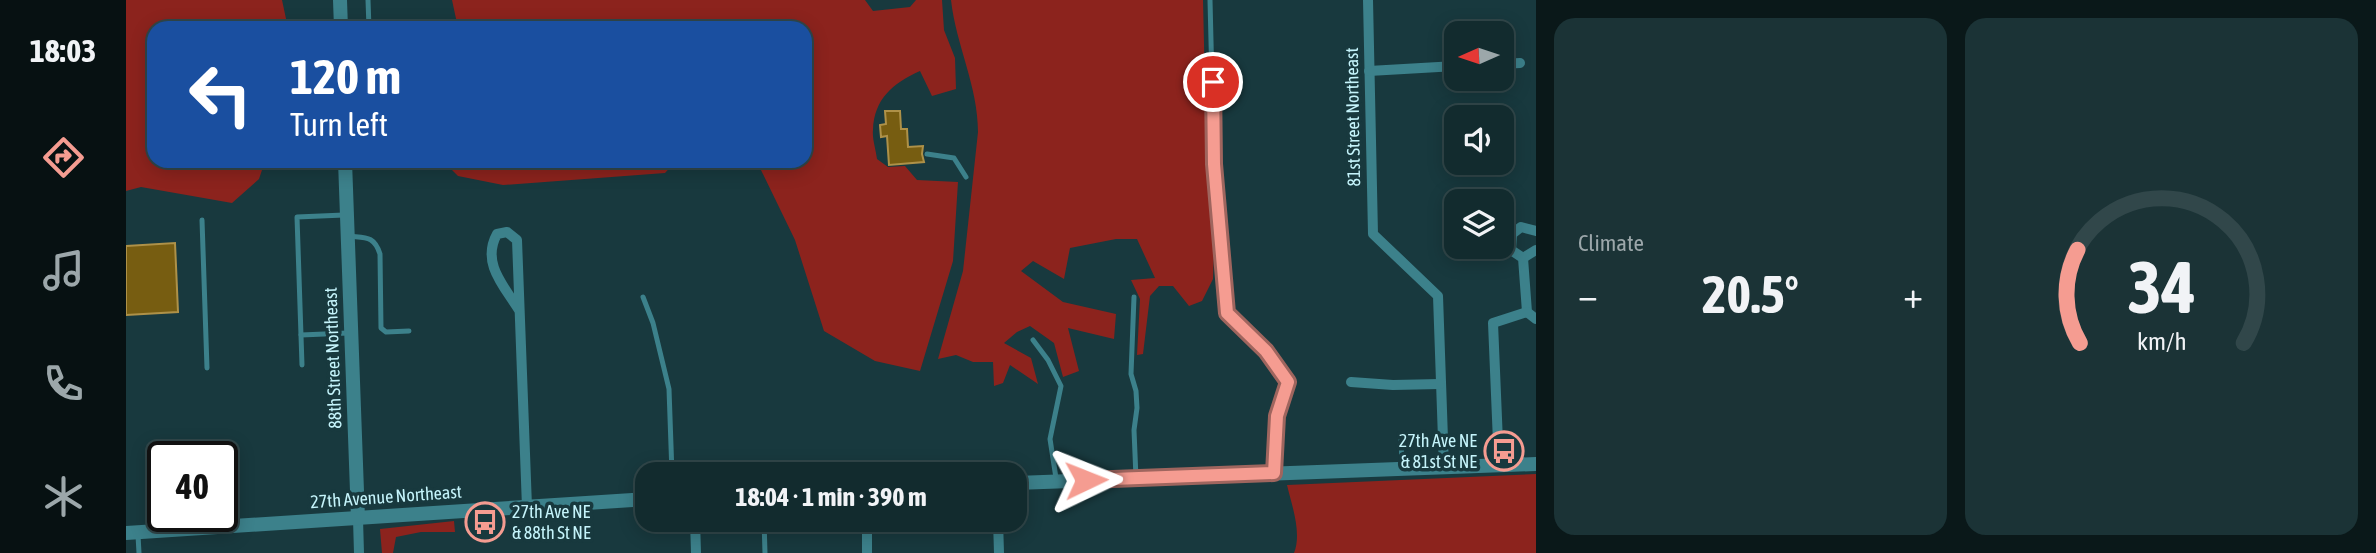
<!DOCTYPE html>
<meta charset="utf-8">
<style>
:root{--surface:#122b2e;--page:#1b3336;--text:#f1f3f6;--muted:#9ca7aa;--line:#31474a;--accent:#f59c91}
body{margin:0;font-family:"Asap Condensed",sans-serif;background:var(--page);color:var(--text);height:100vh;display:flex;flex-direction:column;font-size:26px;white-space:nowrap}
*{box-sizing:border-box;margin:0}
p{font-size:23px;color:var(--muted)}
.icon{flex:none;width:38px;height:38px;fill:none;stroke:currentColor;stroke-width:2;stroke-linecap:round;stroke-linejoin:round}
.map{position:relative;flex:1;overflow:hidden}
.details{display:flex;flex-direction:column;gap:18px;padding:18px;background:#0a1819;width:840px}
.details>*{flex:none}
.hud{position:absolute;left:21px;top:21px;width:665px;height:147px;border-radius:21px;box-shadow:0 4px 18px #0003,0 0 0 2px var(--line);background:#1a4fa0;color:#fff;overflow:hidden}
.needle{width:46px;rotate:267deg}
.tools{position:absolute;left:1318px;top:21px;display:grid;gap:14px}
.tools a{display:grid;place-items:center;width:70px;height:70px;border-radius:14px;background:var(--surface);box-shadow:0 4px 18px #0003,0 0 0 2px var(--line);font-size:35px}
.speed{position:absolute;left:21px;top:441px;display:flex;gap:14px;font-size:35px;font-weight:700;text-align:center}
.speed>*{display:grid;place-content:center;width:91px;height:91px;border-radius:50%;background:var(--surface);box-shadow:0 4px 18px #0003,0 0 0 2px var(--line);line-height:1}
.speed .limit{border:4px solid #111;border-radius:10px;background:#fff;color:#111}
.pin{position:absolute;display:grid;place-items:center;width:60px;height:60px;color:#fff;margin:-30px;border:4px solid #fff;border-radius:50%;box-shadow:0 2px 7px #0007}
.me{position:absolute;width:77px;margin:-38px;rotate:88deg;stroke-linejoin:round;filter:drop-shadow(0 0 5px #0008)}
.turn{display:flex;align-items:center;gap:24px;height:147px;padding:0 28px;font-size:32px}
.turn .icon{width:91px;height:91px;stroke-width:2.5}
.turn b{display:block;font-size:49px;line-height:60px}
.big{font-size:52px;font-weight:700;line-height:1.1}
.details .card{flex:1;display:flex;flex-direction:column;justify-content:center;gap:10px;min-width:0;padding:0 24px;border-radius:21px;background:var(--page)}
.details .dial{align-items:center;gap:0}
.dial svg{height:182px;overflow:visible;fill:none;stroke:var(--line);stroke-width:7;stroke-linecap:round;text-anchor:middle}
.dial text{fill:var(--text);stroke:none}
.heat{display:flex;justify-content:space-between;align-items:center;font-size:38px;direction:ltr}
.details .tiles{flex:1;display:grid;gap:18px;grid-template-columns:repeat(2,1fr)}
.trip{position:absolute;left:509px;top:462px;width:392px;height:70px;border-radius:21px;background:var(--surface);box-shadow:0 4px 18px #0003,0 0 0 2px var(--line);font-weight:700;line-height:70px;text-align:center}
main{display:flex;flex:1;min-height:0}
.dock{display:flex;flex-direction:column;width:126px;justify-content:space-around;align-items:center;background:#071112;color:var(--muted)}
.dock .icon{width:49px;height:49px}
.dock .current{color:var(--accent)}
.dock b{font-size:32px;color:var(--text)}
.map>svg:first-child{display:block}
.green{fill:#8c231d}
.building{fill:#775d11;stroke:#ae9148;stroke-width:2}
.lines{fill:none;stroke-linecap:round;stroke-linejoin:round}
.service{stroke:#3c818b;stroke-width:5}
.minor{stroke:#3c818b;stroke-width:10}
.tertiary{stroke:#3c818b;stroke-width:14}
.route-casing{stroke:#9f655e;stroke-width:18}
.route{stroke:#f59c91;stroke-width:12}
.labels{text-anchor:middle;stroke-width:7;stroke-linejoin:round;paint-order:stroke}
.street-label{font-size:18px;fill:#c5f4fb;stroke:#18393e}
.poi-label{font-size:18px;fill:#c5f4fb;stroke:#18393e;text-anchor:end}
</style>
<main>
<nav class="dock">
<b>18:03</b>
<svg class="icon current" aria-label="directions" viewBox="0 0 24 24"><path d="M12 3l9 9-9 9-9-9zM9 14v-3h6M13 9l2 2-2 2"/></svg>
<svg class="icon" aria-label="music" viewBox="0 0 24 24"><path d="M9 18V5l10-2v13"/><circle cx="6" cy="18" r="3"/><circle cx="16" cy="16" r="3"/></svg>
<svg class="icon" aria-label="phone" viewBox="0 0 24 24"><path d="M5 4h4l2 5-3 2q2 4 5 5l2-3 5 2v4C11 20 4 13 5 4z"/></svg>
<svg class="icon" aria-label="climate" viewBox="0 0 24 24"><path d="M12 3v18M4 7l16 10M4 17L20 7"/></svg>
</nav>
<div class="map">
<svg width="1410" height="553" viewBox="0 0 1410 553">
<rect width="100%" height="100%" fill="#18393e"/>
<g class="green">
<polygon points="0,0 156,0 162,28 28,28 28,161 139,161 133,179 106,203 15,187 0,191"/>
<path d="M326,0H739L747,11L784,7L790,0H816L818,30L829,58L830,89L806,96L794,71C767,83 748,99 747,130C746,139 750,150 751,159L762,167L779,166L791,180L832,182L827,261L794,371L749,361L698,331L669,240L634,168L582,165L576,161H679V28H332Z"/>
<path d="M825,0H1077L1080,132L1089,224L1087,279L1076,301L1063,306L1047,286H1033L1024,296L1017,354L1011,355L1014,299L1005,280L1029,278L1011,239H990L944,248L938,279L907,261L895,271L937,302L990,314L988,339L942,328L953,371L937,377L928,343L904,326L891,332L878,343L905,358L912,384L884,365L877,383L868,386L867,362H847L830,355L812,359L837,271L852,132C852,86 830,45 825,0Z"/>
<polygon points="317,161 550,161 539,173 377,185 332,176"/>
<path d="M1410,474V553H1168C1176,533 1166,506 1161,485Z"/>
<polygon points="328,521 329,532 295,532 270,537 267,553 256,553 254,529"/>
</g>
<g class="building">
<polygon points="759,111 774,111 775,129 781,129 782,147 797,146 796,154 798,162 763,165 761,136 755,137 754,125 760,124"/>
<polygon points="49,243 52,312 0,315 0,246"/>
</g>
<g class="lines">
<g class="service">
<polyline points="242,0 243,28"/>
<polyline points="1084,0 1088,164 1101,313 1140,351 1162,382 1151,416 1148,471"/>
<polyline points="801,154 828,158 840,177"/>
<polyline points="76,220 81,368"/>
<path d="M222,236C239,238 248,235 254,254L255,328L260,332L283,331"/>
<polyline points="517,297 527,323 543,389 546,474"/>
<polyline points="1008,297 1005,374 1010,391 1011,408 1008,430 1010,478"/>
<polyline points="175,335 222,333"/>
<polyline points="907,340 922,360 935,386 924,439 930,478"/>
<polyline points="176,365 171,217 218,215"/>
<polyline points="1275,437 1276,466"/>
<polyline points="638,520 639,553"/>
<polyline points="12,535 13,553"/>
</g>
<g class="minor">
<polyline points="1242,0 1247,234 1312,296 1318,468"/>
<polyline points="1376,64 1394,63"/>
<polyline points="1243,71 1330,66"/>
<polyline points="1410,231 1395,227 1386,234 1385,250 1397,258 1401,312 1410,319"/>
<polyline points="1397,258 1410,250"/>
<path d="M393,310C378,286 355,263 371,234L381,232L391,240L401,507"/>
<polyline points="1225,382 1267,385 1314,384"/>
<polyline points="1373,466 1367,323 1401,312"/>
<polyline points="232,519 233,553"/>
<polyline points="569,520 570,553"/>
<polyline points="741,520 741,553"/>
<polyline points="872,520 873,553"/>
</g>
<g class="tertiary">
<polyline points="214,0 215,28"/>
<polyline points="219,161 232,519"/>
<polyline points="889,483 1410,464"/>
<polyline points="0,533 522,499"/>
</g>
</g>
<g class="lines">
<g class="route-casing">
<polyline id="route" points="960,480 1148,473 1151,416 1162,382 1140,351 1101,313 1088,164 1087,82"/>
</g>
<use href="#route" class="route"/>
</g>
<defs>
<g id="bus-ring" transform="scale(2.0125)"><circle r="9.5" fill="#18393e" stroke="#f59c91" stroke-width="1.5"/><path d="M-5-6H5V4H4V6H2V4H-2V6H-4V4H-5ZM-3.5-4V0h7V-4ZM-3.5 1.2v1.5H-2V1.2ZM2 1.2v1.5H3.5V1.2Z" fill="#f59c91"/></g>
</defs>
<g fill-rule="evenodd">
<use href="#bus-ring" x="1378" y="451"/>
<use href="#bus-ring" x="359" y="522"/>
</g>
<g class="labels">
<g class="street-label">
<text transform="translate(1227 117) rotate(-91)" y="6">81st Street Northeast</text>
<text transform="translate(207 358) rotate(-92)" y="6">88th Street Northeast</text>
<text transform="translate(260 497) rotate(-4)" y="6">27th Avenue Northeast</text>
</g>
<g class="poi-label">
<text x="1351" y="447">27th Ave NE<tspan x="1351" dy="21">&amp; 81st St NE</tspan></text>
<text x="386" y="518" text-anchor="start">27th Ave NE<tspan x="386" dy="21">&amp; 88th St NE</tspan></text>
</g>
</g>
</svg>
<div class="tools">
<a><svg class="needle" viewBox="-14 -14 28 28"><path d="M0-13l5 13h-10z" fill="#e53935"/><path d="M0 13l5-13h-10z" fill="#9ca7aa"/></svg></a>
<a><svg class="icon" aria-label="sound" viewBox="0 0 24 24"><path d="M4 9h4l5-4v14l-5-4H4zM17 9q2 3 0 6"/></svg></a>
<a><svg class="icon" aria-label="layers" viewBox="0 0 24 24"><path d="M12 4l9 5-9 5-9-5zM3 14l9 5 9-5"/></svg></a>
</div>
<div class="speed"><div class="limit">40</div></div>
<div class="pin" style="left:1087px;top:82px;background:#d93025"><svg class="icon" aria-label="arrive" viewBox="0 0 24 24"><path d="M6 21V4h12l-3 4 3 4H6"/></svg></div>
<svg class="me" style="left:960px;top:480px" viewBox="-20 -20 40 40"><path d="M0-17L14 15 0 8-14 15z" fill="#f59c91" stroke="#fff" stroke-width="4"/></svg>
<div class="trip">18:04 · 1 min · 390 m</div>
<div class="hud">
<div class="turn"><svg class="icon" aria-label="left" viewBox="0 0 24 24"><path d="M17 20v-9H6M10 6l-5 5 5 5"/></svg><div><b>120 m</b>Turn left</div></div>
</div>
</div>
<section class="details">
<div class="tiles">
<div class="card"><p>Climate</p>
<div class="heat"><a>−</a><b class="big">20.5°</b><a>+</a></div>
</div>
<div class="card dial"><svg viewBox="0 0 100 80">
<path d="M14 69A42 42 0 1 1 86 69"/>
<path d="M14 69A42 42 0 0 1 13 28" stroke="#f59c91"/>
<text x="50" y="56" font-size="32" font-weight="700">34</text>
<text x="50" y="72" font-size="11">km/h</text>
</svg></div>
</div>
</section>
</main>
